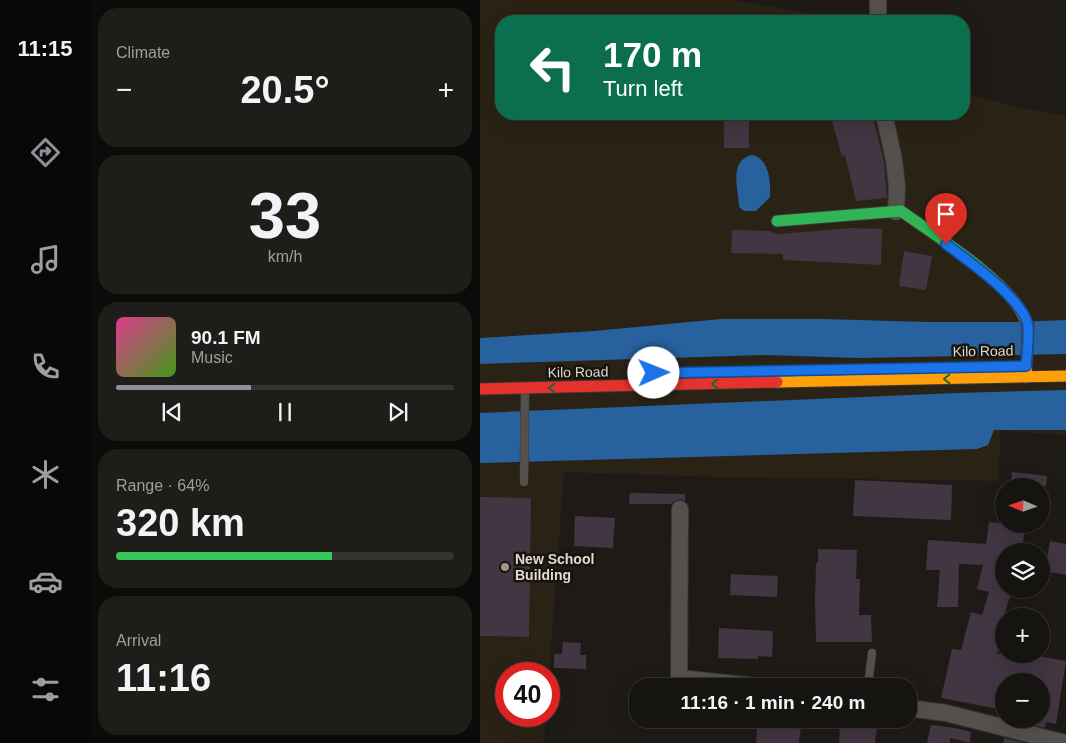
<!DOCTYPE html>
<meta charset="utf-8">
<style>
:root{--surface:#161411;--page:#1f1d1a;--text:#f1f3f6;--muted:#9e9e9f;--line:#353331;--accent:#8c9099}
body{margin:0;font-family:Helvetica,sans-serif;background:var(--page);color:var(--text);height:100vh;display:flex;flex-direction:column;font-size:19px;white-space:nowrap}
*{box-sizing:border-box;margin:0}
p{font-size:16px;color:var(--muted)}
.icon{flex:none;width:28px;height:28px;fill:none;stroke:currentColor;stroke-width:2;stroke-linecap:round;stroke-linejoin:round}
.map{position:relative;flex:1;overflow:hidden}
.sheet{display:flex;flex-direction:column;gap:8px;padding:8px;background:#0c0b09;width:390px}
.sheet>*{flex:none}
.guide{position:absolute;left:15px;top:15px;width:475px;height:105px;border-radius:20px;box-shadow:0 5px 20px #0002,0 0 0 1px var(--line);background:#0b6e4f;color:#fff;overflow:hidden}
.needle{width:32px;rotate:272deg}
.tools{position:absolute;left:515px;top:478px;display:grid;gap:10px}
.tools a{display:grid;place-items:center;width:55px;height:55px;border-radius:50%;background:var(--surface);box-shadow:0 5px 20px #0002,0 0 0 1px var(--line);font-size:25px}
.speed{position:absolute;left:15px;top:662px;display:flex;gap:10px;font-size:25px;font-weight:700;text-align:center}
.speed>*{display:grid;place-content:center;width:65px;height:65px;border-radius:50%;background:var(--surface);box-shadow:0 5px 20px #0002,0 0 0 1px var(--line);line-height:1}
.speed .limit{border:8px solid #d22;background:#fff;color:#111}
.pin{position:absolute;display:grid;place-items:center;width:42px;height:42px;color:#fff;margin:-51px -21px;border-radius:50% 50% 50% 0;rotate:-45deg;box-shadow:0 0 5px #0007}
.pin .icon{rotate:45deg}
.me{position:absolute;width:55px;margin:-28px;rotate:89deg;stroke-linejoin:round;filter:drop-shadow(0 0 4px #0008)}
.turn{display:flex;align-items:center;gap:18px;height:105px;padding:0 25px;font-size:22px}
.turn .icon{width:65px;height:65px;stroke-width:2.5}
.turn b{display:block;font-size:35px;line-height:42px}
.big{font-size:38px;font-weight:700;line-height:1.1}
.sheet .card{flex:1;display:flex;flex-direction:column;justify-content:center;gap:8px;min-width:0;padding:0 18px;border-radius:20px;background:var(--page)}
.sheet .dial{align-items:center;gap:0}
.dial b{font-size:65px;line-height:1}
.song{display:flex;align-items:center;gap:15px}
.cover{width:60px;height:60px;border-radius:8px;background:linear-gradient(135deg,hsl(330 70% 55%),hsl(100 70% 35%))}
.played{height:5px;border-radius:2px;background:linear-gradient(90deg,var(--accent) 40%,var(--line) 40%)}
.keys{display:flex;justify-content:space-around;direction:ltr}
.heat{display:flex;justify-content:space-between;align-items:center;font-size:28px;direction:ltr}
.charge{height:8px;border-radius:4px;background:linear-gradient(90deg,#34c759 64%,var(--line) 0)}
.trip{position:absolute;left:149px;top:678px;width:288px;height:50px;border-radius:20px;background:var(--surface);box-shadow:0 5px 20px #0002,0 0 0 1px var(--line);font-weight:700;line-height:50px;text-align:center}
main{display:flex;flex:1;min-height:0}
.tabs{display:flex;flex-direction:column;width:90px;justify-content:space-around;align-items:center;background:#090807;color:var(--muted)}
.tabs .icon{width:35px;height:35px}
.tabs .active{color:var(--accent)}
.tabs b{font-size:22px;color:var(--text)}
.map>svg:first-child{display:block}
.built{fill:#292215}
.water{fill:#27619e}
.building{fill:#413642}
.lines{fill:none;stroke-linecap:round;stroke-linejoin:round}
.lane-casing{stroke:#3a3835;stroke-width:9}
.street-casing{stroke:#3a3835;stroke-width:18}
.fast-casing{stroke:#3a3835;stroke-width:13}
.slow-casing{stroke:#3a3835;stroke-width:13}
.jam-casing{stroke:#3a3835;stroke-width:13}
.lane{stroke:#53504d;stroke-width:8}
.street{stroke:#53504d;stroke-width:16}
.fast{stroke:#30b455;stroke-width:11}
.slow{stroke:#ff9f0a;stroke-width:11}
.jam{stroke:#e5322d;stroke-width:11}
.oneway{stroke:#246430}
.route-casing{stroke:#114b97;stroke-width:12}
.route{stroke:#1a73e8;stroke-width:9}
.poi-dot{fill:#9b9893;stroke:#18130b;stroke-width:2}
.labels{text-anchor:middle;stroke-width:5;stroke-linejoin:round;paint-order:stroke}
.street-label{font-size:14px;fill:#dfdbd6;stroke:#18130b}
.poi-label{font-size:14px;font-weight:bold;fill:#dfdbd6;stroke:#18130b;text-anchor:start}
</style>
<main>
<nav class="tabs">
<b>11:15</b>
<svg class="icon active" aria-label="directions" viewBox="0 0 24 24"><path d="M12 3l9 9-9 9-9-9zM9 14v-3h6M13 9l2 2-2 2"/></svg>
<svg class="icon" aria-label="music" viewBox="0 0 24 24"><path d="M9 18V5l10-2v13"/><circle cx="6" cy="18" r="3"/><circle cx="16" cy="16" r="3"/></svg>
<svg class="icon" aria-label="phone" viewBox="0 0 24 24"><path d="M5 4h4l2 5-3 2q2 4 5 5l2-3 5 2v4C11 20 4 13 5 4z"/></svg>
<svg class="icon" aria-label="climate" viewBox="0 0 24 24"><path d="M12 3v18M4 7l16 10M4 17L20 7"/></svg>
<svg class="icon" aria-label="car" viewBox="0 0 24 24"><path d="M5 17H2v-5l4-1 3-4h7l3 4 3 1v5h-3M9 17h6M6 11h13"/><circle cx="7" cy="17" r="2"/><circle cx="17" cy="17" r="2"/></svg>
<svg class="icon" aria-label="filters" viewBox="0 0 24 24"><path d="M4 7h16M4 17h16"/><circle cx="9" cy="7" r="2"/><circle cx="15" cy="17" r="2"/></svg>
</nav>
<section class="sheet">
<div class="card"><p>Climate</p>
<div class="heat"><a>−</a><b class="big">20.5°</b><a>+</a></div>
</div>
<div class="card dial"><b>33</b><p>km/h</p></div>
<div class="card">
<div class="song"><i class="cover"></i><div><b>90.1 FM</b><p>Music</p></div></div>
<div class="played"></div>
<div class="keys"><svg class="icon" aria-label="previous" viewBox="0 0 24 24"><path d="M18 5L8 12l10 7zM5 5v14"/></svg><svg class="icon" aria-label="pause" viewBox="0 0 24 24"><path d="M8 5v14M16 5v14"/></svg><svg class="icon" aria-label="next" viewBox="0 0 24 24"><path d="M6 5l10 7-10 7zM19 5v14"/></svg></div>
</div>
<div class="card"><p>Range · 64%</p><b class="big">320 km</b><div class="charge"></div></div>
<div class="card"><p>Arrival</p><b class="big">11:16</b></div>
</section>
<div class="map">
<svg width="586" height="743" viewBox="0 0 586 743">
<rect width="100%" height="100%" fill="#1e1b17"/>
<polygon class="built" points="0,0 253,0 372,21 21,21 21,114 484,114 484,93 537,107 586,116 586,435 520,431 519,481 235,477 84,472 69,676 69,674 26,674 26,716 66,716 64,743 0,743"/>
<g class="water">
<path d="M271,155C289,157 291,182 290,197L276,211H264L259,207C259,190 248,162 271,155Z"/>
<polygon points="241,319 343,319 449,322 537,322 586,320 586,354 379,358 287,355 0,364 0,338 114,331"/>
<polygon points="586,390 586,430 514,430 508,445 497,449 0,463 0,413 476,393"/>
</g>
<g class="building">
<rect x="244" y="114" width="25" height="34"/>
<polygon points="350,114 392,114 404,162 407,198 376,201 365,155 362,156"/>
<polygon points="373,228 402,229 401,265 303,260 303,254 251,253 252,230 289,231 298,234"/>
<polygon points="424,251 452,256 446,290 419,286"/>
<polygon points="532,472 567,476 566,486 531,486"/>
<polygon points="375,480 472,485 471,520 373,516"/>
<polygon points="150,493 205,494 205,501 200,499 195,501 191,504 149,504"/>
<polygon points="0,497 51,498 49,637 0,636"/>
<polygon points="95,516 135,518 133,548 94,546"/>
<polygon points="509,522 546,525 541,551 524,551 524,589 532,589 524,616 517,654 558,654 558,656 586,661 576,724 566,722 565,728 530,719 561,719 561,681 524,681 524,710 461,698 472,649 481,650 491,612 502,615 509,592 497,589 503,565 479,564 478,607 457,607 460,570 446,570 448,540 506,544"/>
<polygon points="570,541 586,544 586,575 565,571"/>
<polygon points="338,549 377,550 376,579 380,579 379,615 391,615 392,642 336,642 335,602 336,563 338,563"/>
<polygon points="251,574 298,576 297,597 250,595"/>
<polygon points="239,628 293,631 292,657 278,656 278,659 238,658"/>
<polygon points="83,642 101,643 100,655 106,655 106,669 74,668 74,654 82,654"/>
<polygon points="278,719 322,719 319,743 276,743"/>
<polygon points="360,719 398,719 395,743 359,743"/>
<polygon points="451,725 475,728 491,732 490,743 470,738 470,743 447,743"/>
<polygon points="524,738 544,743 523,743"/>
</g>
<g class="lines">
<g class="lane-casing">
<g id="lane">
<polyline points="44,482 45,389"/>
<polyline points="388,686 392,653"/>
</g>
</g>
<g class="street-casing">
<g id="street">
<polyline points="398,0 398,21"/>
<polyline points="404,114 414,160 417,186 416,212"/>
<polyline points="200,509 199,678 274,686"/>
<polyline points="428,708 466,713 585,743"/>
</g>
</g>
<g class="fast-casing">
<path id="fast" d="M297,221L421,211C456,236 521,276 542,313"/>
</g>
<g class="slow-casing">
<g id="slow">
<polyline points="542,313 548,325 546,377"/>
<polyline points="297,382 586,376"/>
</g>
</g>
<g class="jam-casing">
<polyline id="jam" points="0,389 297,382"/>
</g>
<use href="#lane" class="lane"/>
<use href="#street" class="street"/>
<use href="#fast" class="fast"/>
<use href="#slow" class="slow"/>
<use href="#jam" class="jam"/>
</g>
<defs><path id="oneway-chevron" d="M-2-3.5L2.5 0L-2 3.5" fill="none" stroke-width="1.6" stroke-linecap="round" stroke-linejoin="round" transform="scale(1.25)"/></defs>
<g class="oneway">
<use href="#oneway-chevron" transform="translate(467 379) rotate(179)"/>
<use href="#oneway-chevron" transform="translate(235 384) rotate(179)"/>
<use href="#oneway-chevron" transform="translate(72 388) rotate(179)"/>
</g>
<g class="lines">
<g class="route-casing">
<path id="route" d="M174,373L546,366C547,353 549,339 548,326C544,299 487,260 466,244"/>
</g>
<use href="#route" class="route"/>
</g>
<circle class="poi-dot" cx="25" cy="567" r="5"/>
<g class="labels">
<g class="street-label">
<text transform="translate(503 351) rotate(-1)" y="5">Kilo Road</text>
<text transform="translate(98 372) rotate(-1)" y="5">Kilo Road</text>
</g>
<g class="poi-label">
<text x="35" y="564">New School<tspan x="35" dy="16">Building</tspan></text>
</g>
</g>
</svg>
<div class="tools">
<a><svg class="needle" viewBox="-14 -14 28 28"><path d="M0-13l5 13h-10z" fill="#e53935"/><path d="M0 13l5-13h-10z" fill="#9e9e9f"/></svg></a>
<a><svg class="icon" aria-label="layers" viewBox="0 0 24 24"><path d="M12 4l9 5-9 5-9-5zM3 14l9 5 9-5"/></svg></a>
<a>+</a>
<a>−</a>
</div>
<div class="speed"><div class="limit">40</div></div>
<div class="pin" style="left:466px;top:244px;background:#d93025"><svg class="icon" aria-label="arrive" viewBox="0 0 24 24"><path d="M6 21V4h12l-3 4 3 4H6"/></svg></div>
<svg class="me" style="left:174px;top:373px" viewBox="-20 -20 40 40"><circle r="19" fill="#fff"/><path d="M0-13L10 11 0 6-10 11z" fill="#1a73e8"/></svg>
<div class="trip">11:16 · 1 min · 240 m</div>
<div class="guide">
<div class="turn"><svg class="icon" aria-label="left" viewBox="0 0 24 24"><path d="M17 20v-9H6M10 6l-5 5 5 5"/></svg><div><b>170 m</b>Turn left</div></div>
</div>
</div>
</main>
